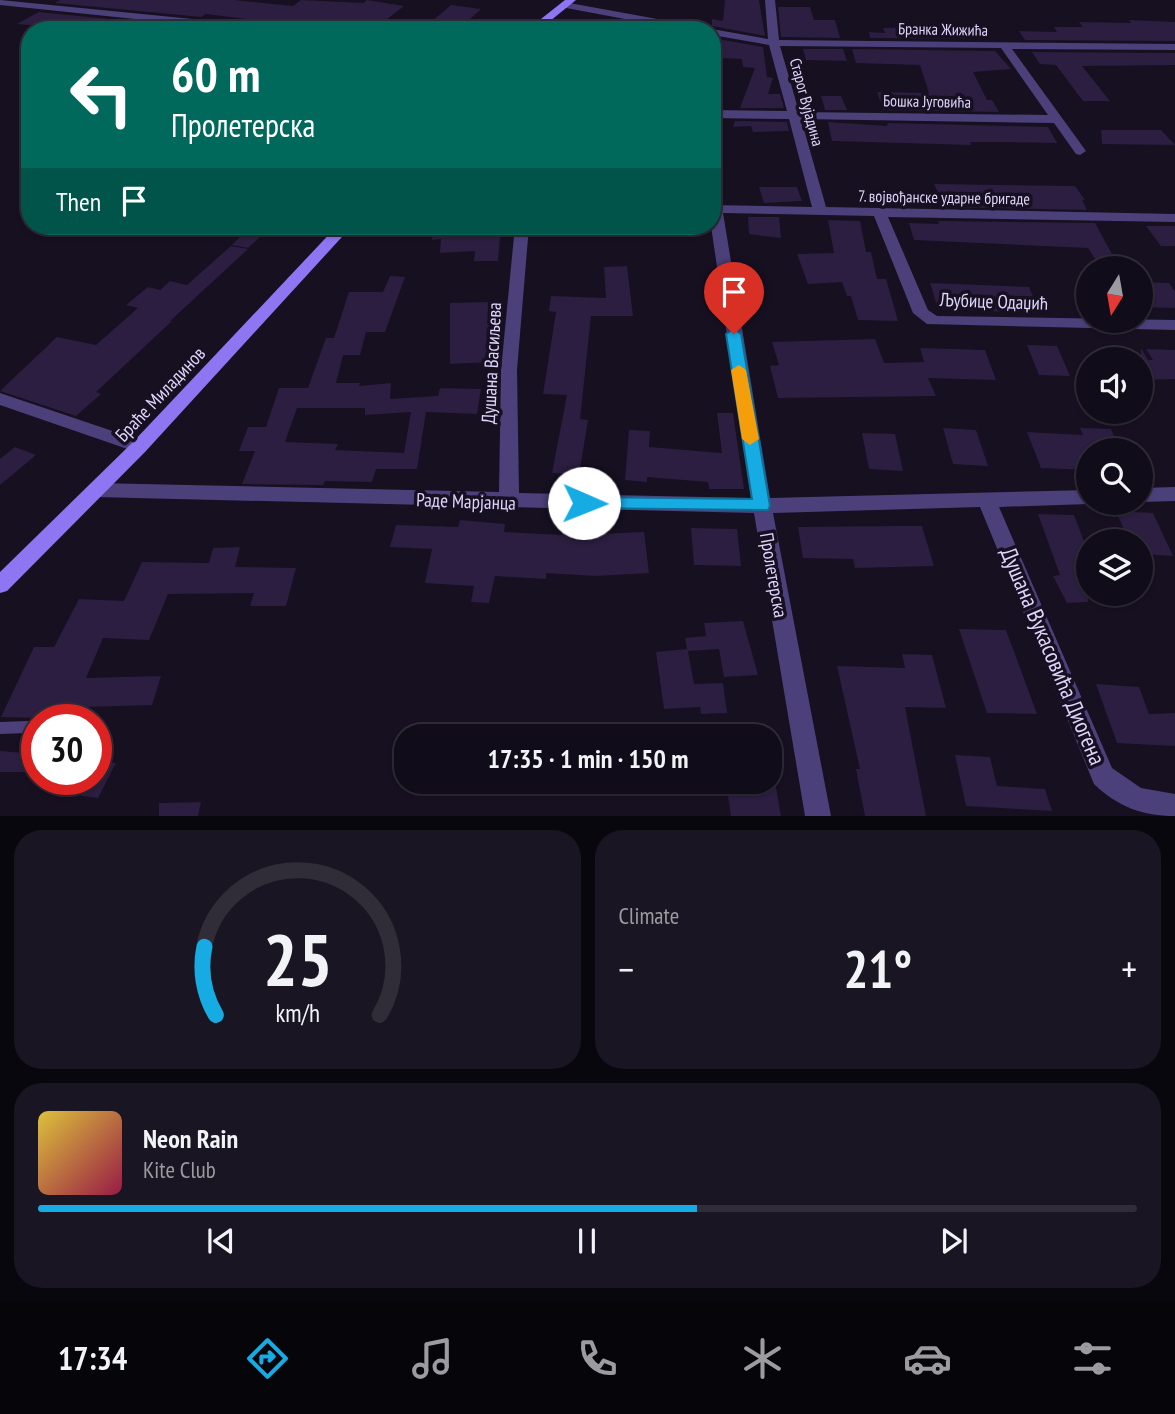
<!DOCTYPE html>
<meta charset="utf-8">
<style>
:root{--surface:#100c19;--page:#191522;--text:#f1f3f6;--muted:#9c9ba2;--line:#302c38;--accent:#17abe4}
body{margin:0;font-family:"PT Sans Narrow",sans-serif;background:var(--page);color:var(--text);height:100vh;display:flex;flex-direction:column;font-size:26px;white-space:nowrap}
*{box-sizing:border-box;margin:0}
p{font-size:23px;color:var(--muted)}
.icon{flex:none;width:38px;height:38px;fill:none;stroke:currentColor;stroke-width:2;stroke-linecap:round;stroke-linejoin:round}
.map{position:relative;height:816px;overflow:hidden}
.drawer{display:flex;flex-direction:column;gap:14px;padding:14px;background:#09070e;flex:1}
.drawer>*{flex:none}
.hud{position:absolute;left:21px;top:21px;width:700px;height:214px;border-radius:28px;box-shadow:0 2px 5px #0004,0 0 0 2px var(--line);background:#00695c;color:#fff;overflow:hidden}
.needle{width:46px;rotate:191deg}
.controls{position:absolute;left:1076px;top:256px;display:grid;gap:14px}
.controls a{display:grid;place-items:center;width:77px;height:77px;border-radius:50%;background:var(--surface);box-shadow:0 2px 5px #0004,0 0 0 2px var(--line);font-size:35px}
.speed{position:absolute;left:21px;top:704px;display:flex;gap:14px;font-size:35px;font-weight:700;text-align:center}
.speed>*{display:grid;place-content:center;width:91px;height:91px;border-radius:50%;background:var(--surface);box-shadow:0 2px 5px #0004,0 0 0 2px var(--line);line-height:1}
.speed .limit{border:10px solid #d22;background:#fff;color:#111}
.pin{position:absolute;display:grid;place-items:center;width:60px;height:60px;color:#fff;margin:-72px -30px;border-radius:50% 50% 50% 0;rotate:-45deg;box-shadow:0 0 7px #0007}
.pin .icon{rotate:45deg}
.me{position:absolute;width:77px;margin:-38px;rotate:91deg;stroke-linejoin:round;filter:drop-shadow(0 0 5px #0008)}
.turn{display:flex;align-items:center;gap:24px;height:147px;padding:0 35px;font-size:32px}
.turn .icon{width:91px;height:91px;stroke-width:2.5}
.turn b{display:block;font-size:49px;line-height:60px}
.then{display:flex;align-items:center;height:66px;padding:0 35px;background:#0003;gap:14px;font-size:26px}
.big{font-size:52px;font-weight:700;line-height:1.1}
.drawer .card{flex:1;display:flex;flex-direction:column;justify-content:center;gap:10px;min-width:0;padding:0 24px;border-radius:28px;background:var(--page)}
.drawer .dial{align-items:center;gap:0}
.dial svg{height:182px;overflow:visible;fill:none;stroke:var(--line);stroke-width:7;stroke-linecap:round;text-anchor:middle}
.dial text{fill:var(--text);stroke:none}
.song{display:flex;align-items:center;gap:21px}
.cover{width:84px;height:84px;border-radius:10px;background:linear-gradient(135deg,hsl(50 70% 55%),hsl(340 70% 35%))}
.played{height:7px;border-radius:4px;background:linear-gradient(90deg,var(--accent) 60%,var(--line) 60%)}
.keys{display:flex;justify-content:space-around;direction:ltr}
.heat{display:flex;justify-content:space-between;align-items:center;font-size:38px;direction:ltr}
.drawer .tiles{flex:1;display:grid;gap:14px;grid-template-columns:1fr 1fr}
.card:last-child{grid-column:span 2}
.trip{position:absolute;left:394px;top:724px;width:388px;height:70px;border-radius:28px;background:var(--surface);box-shadow:0 2px 5px #0004,0 0 0 2px var(--line);font-weight:700;line-height:70px;text-align:center}
.dock{display:flex;height:112px;justify-content:space-around;align-items:center;background:#06050a;color:var(--muted)}
.dock .icon{width:49px;height:49px}
.dock .active{color:var(--accent)}
.dock b{font-size:32px;color:var(--text)}
.map>svg:first-child{display:block}
.building{fill:#2b1e40;fill-rule:evenodd}
.lines{fill:none;stroke-linecap:round;stroke-linejoin:round}
.lane{fill:#4c407b;fill-rule:evenodd}
.street{fill:#4c407b;fill-rule:evenodd}
.secondary{fill:#8e75f1;fill-rule:evenodd}
.route{fill:#17abe4;stroke:#0f6f94;stroke-width:2}
.slow{fill:#f59e0b}
.labels{text-anchor:middle;stroke-width:7;stroke-linejoin:round;paint-order:stroke}
.far-street-label{font-size:16px;fill:#dfd4fb;stroke:#161021}
.street-label{font-size:19px;fill:#dfd4fb;stroke:#161021}
.near-street-label{font-size:23px;fill:#dfd4fb;stroke:#161021}
</style>
<div class="map">
<svg width="1175" height="816" viewBox="0 0 1175 816">
<rect width="100%" height="100%" fill="#161021"/>
<g class="building">
<polygon points="60,0 234,0 293,6 301,0 363,3 367,0 404,6 373,30 333,30 206,14 201,17 55,3"/>
<polygon points="725,0 759,0 765,36 712,26 712,19 723,21"/>
<polygon points="451,5 481,9 458,30 422,30"/>
<polygon points="778,7 810,7 814,20 835,20 840,38 781,37"/>
<polygon points="39,12 189,27 185,30 48,30 52,27 17,24"/>
<polygon points="1129,20 1175,22 1175,41 1025,40 1019,31 1057,32 1054,27 1083,27 1079,22 1131,23"/>
<polygon points="944,27 975,27 986,39 870,38 869,32 885,33 883,28"/>
<polygon points="712,38 763,47 767,77 773,78 768,94 780,94 784,108 740,108 755,68 743,67 742,59 720,58 720,55 712,54"/>
<polygon points="803,49 843,49 847,61 806,60"/>
<polygon points="852,49 995,51 1011,69 973,72 987,100 992,100 999,112 883,110 877,92 929,93 920,65 856,63"/>
<polygon points="1032,52 1175,53 1175,65 1082,66 1110,101 1083,101 1056,65 1040,64"/>
<polygon points="821,96 841,96 847,110 825,110"/>
<polygon points="735,121 787,122 789,131 753,132 751,126 733,127"/>
<polygon points="828,122 887,126 888,123 1048,127 1057,143 996,142 970,142 971,145 832,141"/>
<polygon points="1101,130 1161,130 1175,145 1102,144"/>
<polygon points="934,184 1075,186 1085,200 1082,200 1087,210 945,207"/>
<polygon points="759,187 797,187 802,201 764,203"/>
<polygon points="748,217 779,217 781,238 749,234"/>
<polygon points="828,220 860,221 866,252 871,252 877,279 886,279 898,321 858,320 851,296 847,296 842,282 808,284 797,254 834,253"/>
<polygon points="938,221 1095,223 1118,265 1099,265 1088,248 914,240 909,223 939,224"/>
<polygon points="433,226 501,226 498,261 474,261 475,251 440,253 441,239 432,240"/>
<polygon points="1146,226 1175,226 1175,246 1161,246"/>
<polygon points="245,232 262,235 248,248 232,245"/>
<polygon points="231,246 248,249 170,321 172,321 96,392 101,394 76,416 0,391 57,337 96,345 138,308 126,305 148,287 160,290 170,281 187,285"/>
<polygon points="627,266 633,316 591,316 580,419 588,420 579,475 552,473 567,395 543,394 556,312 549,311 551,296 606,298 604,267"/>
<path d="M390,276L405,277L385,332H366L360,355H343L336,383H360L359,386L391,383L390,399L438,396L440,388L481,389L477,414L426,412L417,469H376L372,482L325,481L323,485L242,484L255,451H239L248,427H266L279,388H308L326,338H334L349,292H383ZM297,408H365V415L411,412L404,453L335,450L338,444L285,442Z"/>
<polygon points="1141,282 1169,283 1175,292 1175,308 1141,307"/>
<polygon points="930,283 1029,287 1040,313 938,309"/>
<polygon points="488,302 490,362 450,364 450,303"/>
<polygon points="875,339 884,363 924,362 920,348 985,350 996,380 928,378 936,396 778,398 770,366 779,365 772,342"/>
<polygon points="1027,345 1057,346 1070,376 1039,375"/>
<polygon points="1141,348 1148,360 1153,360 1146,349 1175,350 1175,379 1141,380"/>
<polygon points="717,413 733,413 744,489 709,489 708,482 647,477 647,482 625,480 629,430 650,431 649,447 722,453"/>
<polygon points="943,428 976,430 988,466 953,464"/>
<polygon points="1080,428 1111,429 1120,450 1090,450 1088,447 1088,470 1041,468 1027,432 1083,435"/>
<polygon points="862,433 895,434 903,471 869,469"/>
<polygon points="15,447 36,455 0,485 0,459"/>
<polygon points="1116,511 1153,513 1173,556 1141,554 1141,541 1129,541"/>
<polygon points="1038,514 1074,515 1088,552 1088,602 1067,603 1053,576 1060,575"/>
<polygon points="460,520 505,524 504,532 562,535 563,530 599,534 644,532 649,573 596,576 546,573 546,579 495,576 489,603 471,602 474,586 425,583 432,549 390,547 396,525 458,527"/>
<polygon points="896,526 922,526 934,566 855,568 853,559 803,558 798,527"/>
<polygon points="691,528 737,529 741,566 694,565"/>
<polygon points="240,547 235,567 296,568 286,606 250,606 254,593 168,594 149,640 103,638 86,678 161,676 152,705 84,707 78,719 1,717 34,647 54,647 79,599 124,601 142,562 209,563 213,548"/>
<polygon points="743,621 758,675 724,677 719,649 688,651 694,684 723,683 727,713 701,714 700,707 664,709 656,652 687,649 685,638 706,636 704,623"/>
<polygon points="959,629 1006,630 1037,714 987,713"/>
<polygon points="902,654 932,655 946,708 905,707 926,816 865,816 856,769 860,769 837,666 905,668"/>
<polygon points="1096,684 1139,687 1149,714 1175,713 1175,746 1117,743"/>
<polygon points="37,726 37,772 0,772 0,751 24,753"/>
<polygon points="955,755 990,757 997,786 1045,789 1052,811 966,806"/>
<polygon points="102,761 116,763 98,798 67,794 76,779 96,779"/>
<polygon points="726,782 775,782 781,816 731,816"/>
<polygon points="201,802 198,816 159,816 159,803"/>
</g>
<g class="lines">
<polygon class="lane" points="27,721 32,722 34,727 32,732 27,733 0,734 0,722"/>
<g class="street">
<polygon points="0,0 274,27 279,30 241,30 0,5"/>
<path d="M765,0H775L779,40L1175,44V50L1012,49L1086,151L1080,155L1076,154L1054,123L801,119L826,207L1175,214V222L888,217L928,310L937,316L1175,320V330L927,324L913,313L874,216L723,213L770,498L1088,490V502H1094L1088,504L999,507L1112,768L1141,788L1175,794V816C1143,816 1118,807 1094,784L980,507L773,513L831,816H805L754,513L96,497L89,495L86,490L89,485L96,483L499,492L501,370L515,226H529L517,370L519,493L751,498L711,226L712,205L812,207L789,119L712,118V110L787,111L769,45L712,35V30H708L712,29L768,39ZM780,46L1001,48L1048,115L799,112Z"/>
<polygon points="564,2 701,27 706,30 683,30 561,7 561,3"/>
<polygon points="0,393 145,442 148,447 145,452 139,453 0,405"/>
<polygon points="1175,487 1175,501 1141,502 1141,488"/>
</g>
<g class="secondary">
<polygon points="565,0 576,0 539,30 527,30"/>
<polygon points="337,226 352,226 145,452 7,591 0,593 0,572 133,442"/>
</g>
</g>
<polygon class="route" points="734,329 741,334 770,506 768,510 578,508 576,503 584,497 752,499 726,334"/>
<polygon class="slow" points="739,365 746,370 759,439 750,445 742,439 731,370"/>
<g class="labels">
<g class="far-street-label">
<text transform="translate(943 29) rotate(1)" y="6">Бранка Жижића</text>
<text transform="translate(927 101) rotate(1)" y="6">Бошка Југовића</text>
<text transform="translate(807 102) rotate(75)" y="6">Старог Вујадина</text>
<text transform="translate(944 197) rotate(1)" y="6">7. војвођанске ударне бригаде</text>
</g>
<g class="street-label">
<text transform="translate(994 301) rotate(2)" y="7">Љубице Одаџић</text>
<text transform="translate(491 363) rotate(-87)" y="7">Душана Васиљева</text>
<text transform="translate(160 394) rotate(-47)" y="7">Браће Миладинов</text>
<text transform="translate(466 501) rotate(2)" y="7">Раде Марјанца</text>
<text transform="translate(774 575) rotate(80)" y="7">Пролетерска</text>
</g>
<g class="near-street-label">
<text transform="translate(1053 656) rotate(67)" y="8">Душана Вукасовића Диогена</text>
</g>
</g>
</svg>
<div class="controls">
<a><svg class="needle" viewBox="-14 -14 28 28"><path d="M0-13l5 13h-10z" fill="#e53935"/><path d="M0 13l5-13h-10z" fill="#9c9ba2"/></svg></a>
<a><svg class="icon" aria-label="sound" viewBox="0 0 24 24"><path d="M4 9h4l5-4v14l-5-4H4zM17 9q2 3 0 6"/></svg></a>
<a><svg class="icon" aria-label="search" viewBox="0 0 24 24"><circle cx="10" cy="10" r="6"/><path d="M15 15l6 6"/></svg></a>
<a><svg class="icon" aria-label="layers" viewBox="0 0 24 24"><path d="M12 4l9 5-9 5-9-5zM3 14l9 5 9-5"/></svg></a>
</div>
<div class="speed"><div class="limit">30</div></div>
<div class="pin" style="left:734px;top:334px;background:#d93025"><svg class="icon" aria-label="arrive" viewBox="0 0 24 24"><path d="M6 21V4h12l-3 4 3 4H6"/></svg></div>
<svg class="me" style="left:584px;top:503px" viewBox="-20 -20 40 40"><circle r="19" fill="#fff"/><path d="M0-13L10 11 0 6-10 11z" fill="#17abe4"/></svg>
<div class="trip">17:35 · 1 min · 150 m</div>
<div class="hud">
<div class="turn"><svg class="icon" aria-label="left" viewBox="0 0 24 24"><path d="M17 20v-9H6M10 6l-5 5 5 5"/></svg><div><b>60 m</b>Пролетерска</div></div>
<div class="then">Then<svg class="icon" aria-label="arrive" viewBox="0 0 24 24"><path d="M6 21V4h12l-3 4 3 4H6"/></svg></div>
</div>
</div>
<section class="drawer">
<div class="tiles">
<div class="card dial"><svg viewBox="0 0 100 80">
<path d="M14 69A42 42 0 1 1 86 69"/>
<path d="M14 69A42 42 0 0 1 9 39" stroke="#17abe4"/>
<text x="50" y="56" font-size="32" font-weight="700">25</text>
<text x="50" y="72" font-size="11">km/h</text>
</svg></div>
<div class="card"><p>Climate</p>
<div class="heat"><a>−</a><b class="big">21°</b><a>+</a></div>
</div>
<div class="card">
<div class="song"><i class="cover"></i><div><b>Neon Rain</b><p>Kite Club</p></div></div>
<div class="played"></div>
<div class="keys"><svg class="icon" aria-label="previous" viewBox="0 0 24 24"><path d="M18 5L8 12l10 7zM5 5v14"/></svg><svg class="icon" aria-label="pause" viewBox="0 0 24 24"><path d="M8 5v14M16 5v14"/></svg><svg class="icon" aria-label="next" viewBox="0 0 24 24"><path d="M6 5l10 7-10 7zM19 5v14"/></svg></div>
</div>
</div>
</section>
<nav class="dock">
<b>17:34</b>
<svg class="icon active" aria-label="directions" viewBox="0 0 24 24"><path d="M12 3l9 9-9 9-9-9zM9 14v-3h6M13 9l2 2-2 2"/></svg>
<svg class="icon" aria-label="music" viewBox="0 0 24 24"><path d="M9 18V5l10-2v13"/><circle cx="6" cy="18" r="3"/><circle cx="16" cy="16" r="3"/></svg>
<svg class="icon" aria-label="phone" viewBox="0 0 24 24"><path d="M5 4h4l2 5-3 2q2 4 5 5l2-3 5 2v4C11 20 4 13 5 4z"/></svg>
<svg class="icon" aria-label="climate" viewBox="0 0 24 24"><path d="M12 3v18M4 7l16 10M4 17L20 7"/></svg>
<svg class="icon" aria-label="car" viewBox="0 0 24 24"><path d="M5 17H2v-5l4-1 3-4h7l3 4 3 1v5h-3M9 17h6M6 11h13"/><circle cx="7" cy="17" r="2"/><circle cx="17" cy="17" r="2"/></svg>
<svg class="icon" aria-label="filters" viewBox="0 0 24 24"><path d="M4 7h16M4 17h16"/><circle cx="9" cy="7" r="2"/><circle cx="15" cy="17" r="2"/></svg>
</nav>
